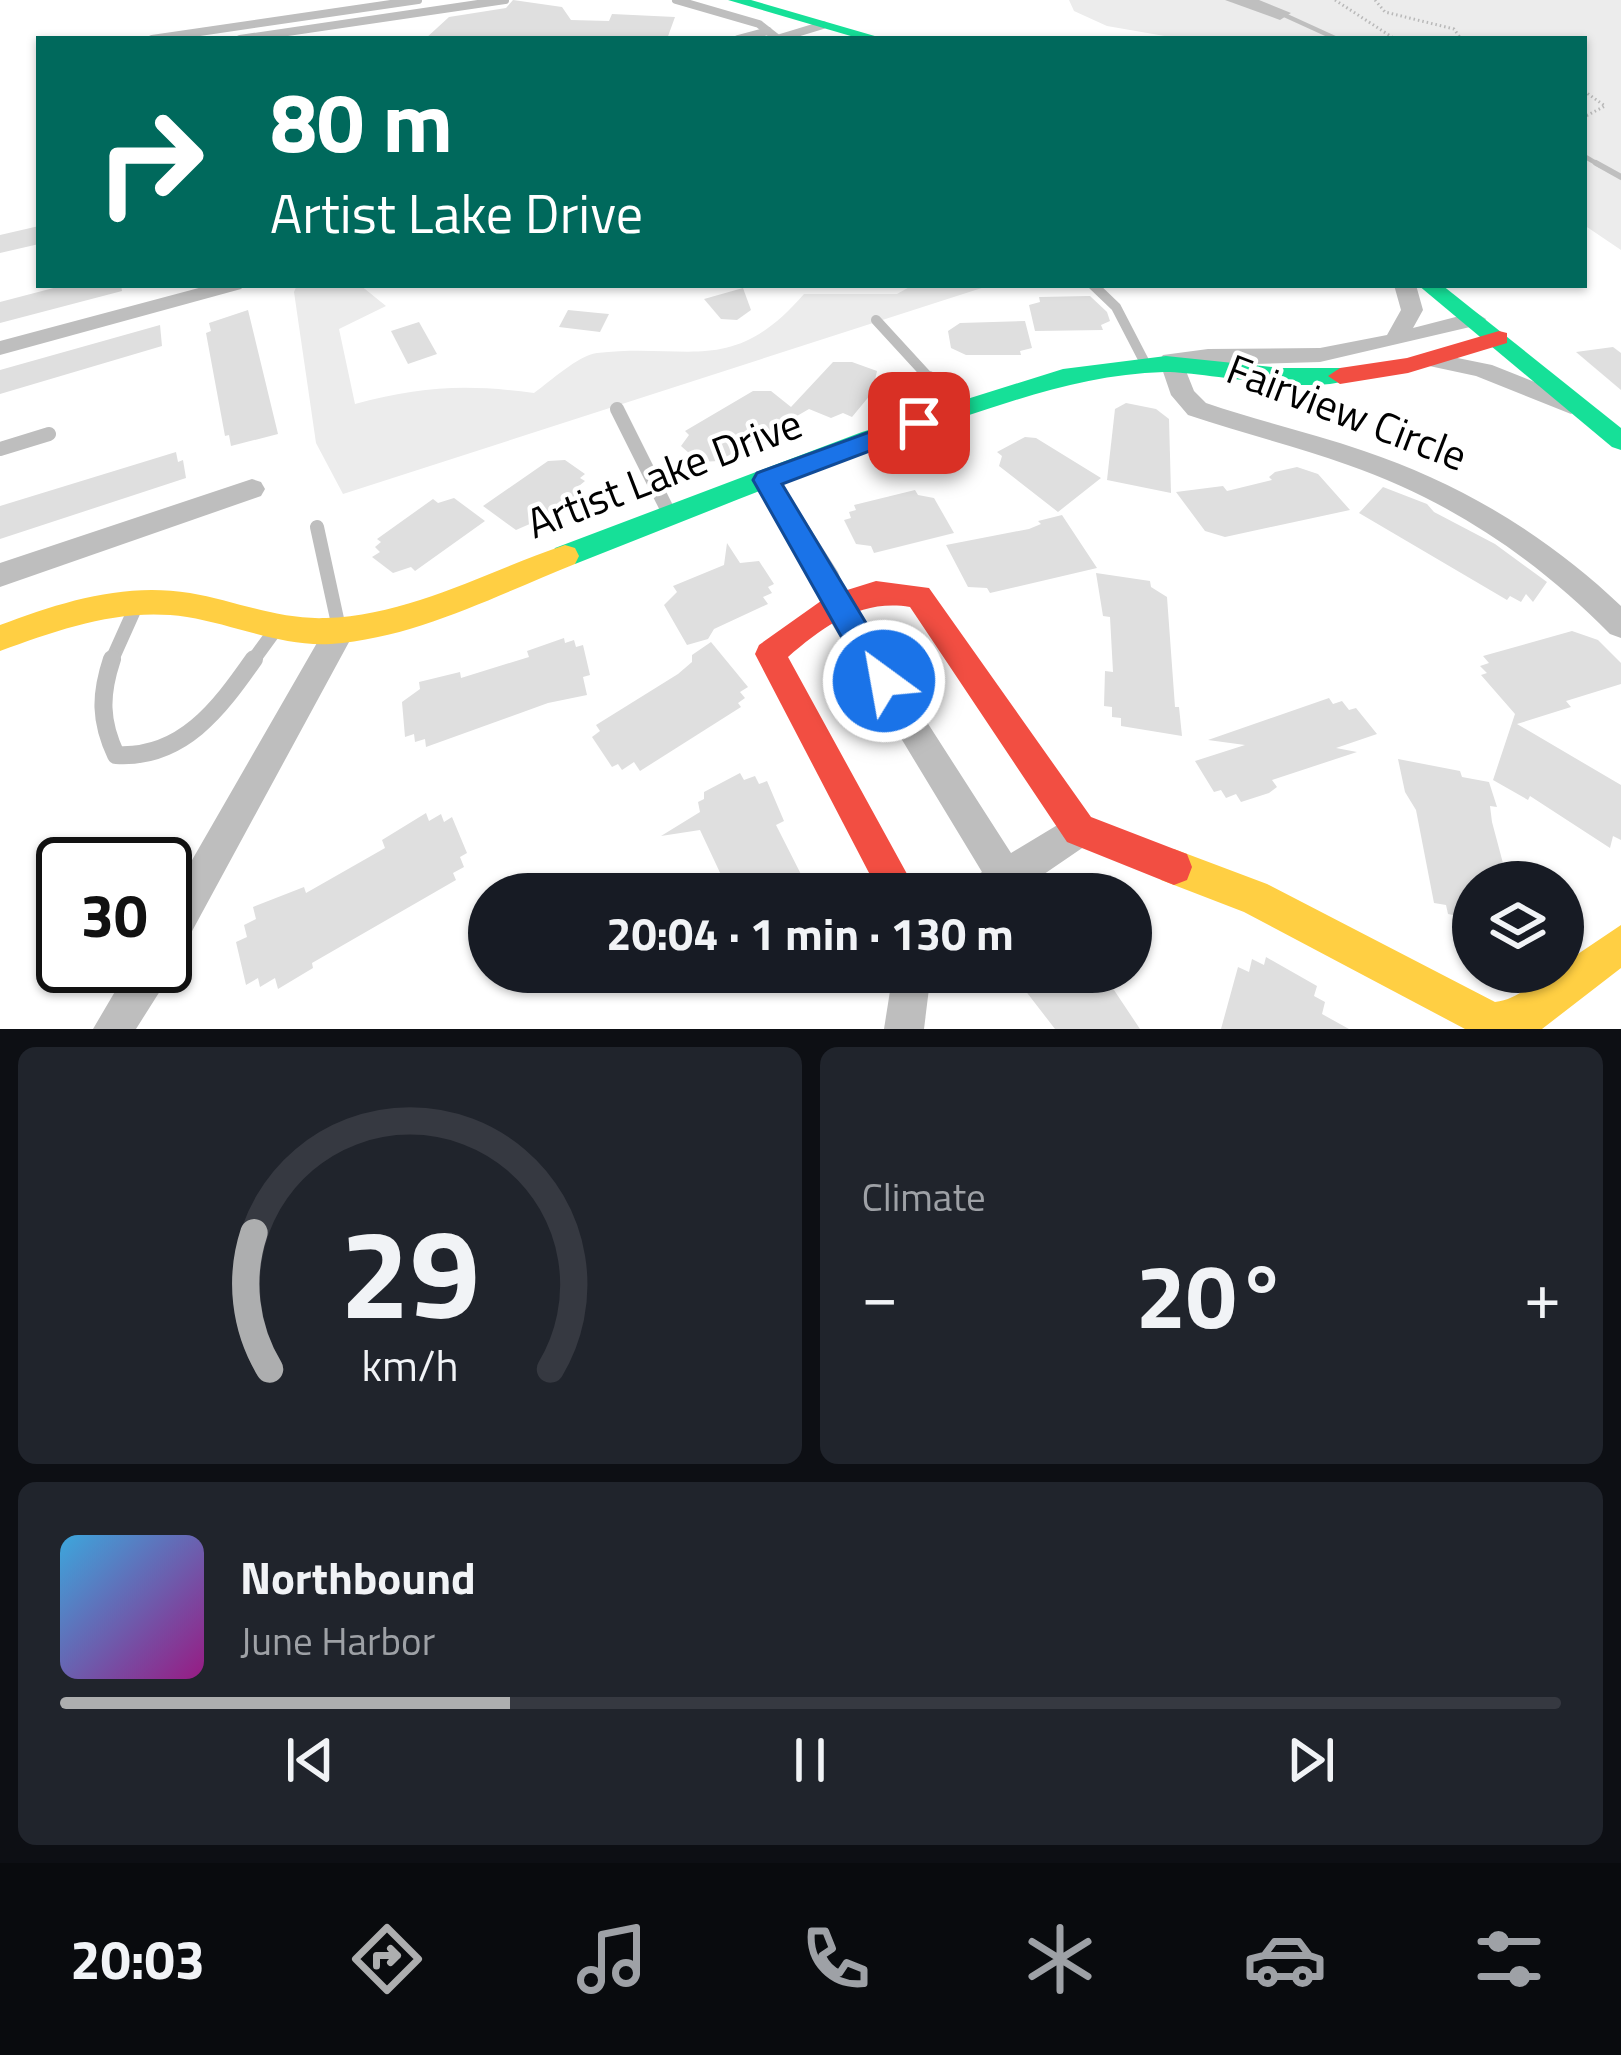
<!DOCTYPE html>
<meta charset="utf-8">
<style>
:root{--surface:#171b24;--page:#20242c;--text:#f1f3f6;--muted:#9ea1a6;--line:#363941;--accent:#adaeaf}
body{margin:0;font-family:"Titillium Web",sans-serif;background:var(--page);color:var(--text);height:100vh;display:flex;flex-direction:column;font-size:45px;white-space:nowrap}
*{box-sizing:border-box;margin:0}
p{font-size:39px;color:var(--muted)}
.icon{flex:none;width:66px;height:66px;fill:none;stroke:currentColor;stroke-width:2;stroke-linecap:round;stroke-linejoin:round}
.map{position:relative;height:1029px;overflow:hidden}
.sheet{display:flex;flex-direction:column;gap:18px;padding:18px;background:#0d0f14;flex:1}
.sheet>*{flex:none}
.banner{position:absolute;left:36px;top:36px;width:1551px;height:252px;border-radius:0px;box-shadow:0 3px 9px #0004;background:#00695c;color:#fff;overflow:hidden}
.controls{position:absolute;left:1452px;top:861px;display:grid;gap:24px}
.controls a{display:grid;place-items:center;width:132px;height:132px;border-radius:50%;background:var(--surface);box-shadow:0 3px 9px #0004;font-size:60px}
.speed{position:absolute;left:36px;top:837px;display:flex;gap:24px;font-size:60px;font-weight:700;text-align:center}
.speed>*{display:grid;place-content:center;width:156px;height:156px;border-radius:50%;background:var(--surface);box-shadow:0 3px 9px #0004;line-height:1}
.speed .limit{border:6px solid #111;border-radius:18px;background:#fff;color:#111}
.pin{position:absolute;display:grid;place-items:center;width:102px;height:102px;color:#fff;margin:-51px;border-radius:24px;box-shadow:0 6px 18px #0006}
.me{position:absolute;width:132px;margin:-66px;rotate:328deg;stroke-linejoin:round;filter:drop-shadow(0 0 9px #0008)}
.turn{display:flex;align-items:center;gap:42px;height:252px;padding:0 36px;font-size:54px}
.turn .icon{width:156px;height:156px;stroke-width:2.5}
.turn b{display:block;font-size:84px;line-height:102px}
.big{font-size:90px;font-weight:700;line-height:1.1}
.sheet .tile{flex:1;display:flex;flex-direction:column;justify-content:center;gap:18px;min-width:0;padding:0 42px;border-radius:18px;background:var(--page)}
.sheet .dial{align-items:center;gap:0}
.dial svg{height:312px;overflow:visible;fill:none;stroke:var(--line);stroke-width:7;stroke-linecap:round;text-anchor:middle}
.dial text{fill:var(--text);stroke:none}
.song{display:flex;align-items:center;gap:36px}
.cover{width:144px;height:144px;border-radius:18px;background:linear-gradient(135deg,hsl(200 70% 55%),hsl(310 70% 35%))}
.played{height:12px;border-radius:6px;background:linear-gradient(90deg,var(--accent) 30%,var(--line) 30%)}
.keys{display:flex;justify-content:space-around;direction:ltr}
.heat{display:flex;justify-content:space-between;align-items:center;font-size:66px;direction:ltr}
.sheet .tiles{flex:1;display:grid;gap:18px;grid-template-columns:1fr 1fr}
.tile:last-child{grid-column:span 2}
.trip{position:absolute;left:468px;top:873px;width:684px;height:120px;border-radius:60px;background:var(--surface);box-shadow:0 3px 9px #0004;font-weight:700;line-height:120px;text-align:center}
.menu{display:flex;height:192px;justify-content:space-around;align-items:center;background:#090b0e;color:var(--muted)}
.menu .icon{width:84px;height:84px}
.menu .selected{color:var(--accent)}
.menu b{font-size:54px;color:var(--text)}
.map>svg:first-child{display:block}
.green{fill:#ececec}
.lines{fill:none;stroke-linecap:round;stroke-linejoin:round}
.stream-far1{stroke:#bfbfbf;stroke-width:4.5}
.stream{stroke:#bfbfbf;stroke-width:6}
.river{fill:#bfbfbf;fill-rule:evenodd}
.building{fill:#dfdfdf}
.path{stroke:#b9b9b9;stroke-width:3;stroke-dasharray:1.5 3;stroke-linecap:butt}
.lane-far3{stroke:#bebebe;stroke-width:8}
.lane-far2{stroke:#bebebe;stroke-width:10}
.lane-far1{stroke:#bebebe;stroke-width:14}
.lane{stroke:#bebebe;stroke-width:18}
.street{fill:#bebebe;fill-rule:evenodd}
.fast{fill:#16e098;fill-rule:evenodd}
.slow{fill:#ffcf43;fill-rule:evenodd}
.jam{fill:#f24e42;fill-rule:evenodd}
.route{fill:#1a73e8;stroke:#114b97;stroke-width:3}
.labels{text-anchor:middle;stroke-width:9;stroke-linejoin:round;paint-order:stroke}
.street-label{font-size:42px;fill:#000;stroke:#fff}
</style>
<div class="map">
<svg width="1621" height="1029" viewBox="0 0 1621 1029">
<rect width="100%" height="100%" fill="#fff"/>
<g class="green">
<polygon points="1069,0 1621,0 1621,250 1584,225 1584,39 1182,39 1107,26 1074,11"/>
<path d="M297,285H360L386,306L339,329L355,404C422,386 466,384 534,393C551,381 577,356 597,353C689,342 731,378 804,294H897L913,285H991L343,494L316,443L294,292Z"/>
</g>
<g class="lines">
<g class="stream-far1">
<polyline points="1280,13 1337,39"/>
<polyline points="1584,156 1601,166"/>
</g>
<polyline class="stream" points="1596,163 1621,177"/>
<polygon class="river" points="1225,0 1259,0 1291,13 1280,20"/>
</g>
<g class="building">
<polygon points="513,0 562,7 571,20 609,21 612,14 675,17 667,39 425,39 449,17 506,8"/>
<polygon points="39,226 39,244 0,253 0,235"/>
<polygon points="65,285 121,285 122,291 0,323 0,302"/>
<polygon points="743,288 751,310 737,320 721,319 704,299"/>
<polygon points="1090,296 1107,312 1110,321 1101,325 1103,330 1035,331 1029,305 1040,302 1039,297"/>
<polygon points="248,310 278,434 231,446 229,435 225,436 206,333 211,331 209,323"/>
<polygon points="568,310 598,313 609,314 600,332 559,327"/>
<polygon points="1025,321 1032,348 1020,351 1021,355 966,355 951,348 948,331 960,323"/>
<polygon points="419,322 437,354 408,364 391,331"/>
<polygon points="160,325 162,346 0,394 0,370"/>
<polygon points="1613,347 1621,353 1621,390 1576,352"/>
<polygon points="833,362 852,362 877,371 875,380 881,382 852,417 843,413 831,418 809,409 719,461 699,462 681,446 689,435 685,431 753,391 771,391 791,407"/>
<polygon points="1126,403 1156,409 1169,419 1171,493 1107,480 1115,409"/>
<polygon points="1025,437 1036,438 1101,478 1058,512 999,466 1002,456 997,452"/>
<polygon points="176,452 178,462 183,460 186,478 0,539 0,506"/>
<polygon points="565,460 585,474 580,478 585,481 579,486 584,490 537,527 532,523 516,530 483,506 548,461"/>
<polygon points="1297,467 1318,474 1350,510 1225,537 1205,531 1176,492 1223,486 1227,491 1272,480 1269,477 1275,472"/>
<polygon points="1383,487 1427,504 1434,512 1495,544 1547,582 1533,602 1526,594 1521,602 1510,596 1507,600 1359,513"/>
<polygon points="915,490 918,495 934,498 954,533 874,553 871,546 856,544 844,520 851,518 849,512 856,510 854,505"/>
<polygon points="454,498 485,521 415,571 411,567 393,573 372,557 380,552 375,547 381,542 377,539 433,499 438,503"/>
<polygon points="1062,515 1097,568 990,593 987,588 968,587 946,545 1029,529 1041,524 1038,521"/>
<polygon points="727,543 740,563 759,561 774,584 768,587 772,593 763,597 768,604 714,629 708,639 687,645 664,605 677,592 673,586 724,565"/>
<polygon points="1096,573 1150,581 1151,587 1167,597 1175,707 1179,707 1182,736 1121,726 1121,718 1112,717 1112,707 1104,706 1105,671 1113,672 1110,617 1103,616"/>
<polygon points="1572,631 1598,640 1621,663 1621,684 1566,701 1571,707 1517,724 1621,785 1621,840 1613,836 1610,848 1530,796 1528,800 1493,780 1515,714 1481,675 1487,673 1480,666 1489,663 1483,656"/>
<polygon points="564,638 565,643 574,640 576,647 583,645 590,675 583,677 587,695 548,703 426,747 425,739 415,742 414,734 405,737 402,702 420,689 419,682 460,672 461,678 529,657 527,651"/>
<polygon points="711,642 748,687 740,692 745,698 738,703 741,707 640,771 634,762 622,770 618,764 612,767 592,737 600,731 596,725 678,674 692,662 692,655"/>
<polygon points="1329,698 1333,704 1342,701 1349,710 1356,708 1377,734 1336,748 1357,752 1272,780 1277,787 1269,793 1241,802 1236,794 1226,798 1221,790 1214,792 1195,761 1245,745 1208,740"/>
<polygon points="1398,759 1460,771 1462,777 1489,782 1497,807 1490,806 1492,822 1508,882 1473,882 1473,919 1448,914 1446,905 1434,903 1416,810 1405,792"/>
<polygon points="740,773 744,780 755,776 759,784 767,781 784,821 776,825 811,894 730,894 700,830 661,836 700,812 698,802 704,799 704,792"/>
<polygon points="426,813 429,821 441,814 444,822 452,817 467,853 460,857 464,867 453,873 456,880 312,963 313,968 278,989 275,978 260,987 258,978 246,985 236,942 247,937 244,925 256,919 253,907 304,887 306,893 385,848 382,840"/>
<polygon points="1266,957 1317,986 1314,996 1325,1002 1322,1014 1349,1029 1221,1029 1238,967 1249,972 1252,959 1264,965"/>
<polygon points="1011,972 1127,972 1110,984 1140,1029 1055,1029"/>
</g>
<g class="lines">
<g class="path">
<polyline points="1335,0 1395,39"/>
<polyline points="1375,0 1385,12 1454,29 1461,39"/>
<polyline points="1584,91 1605,106 1584,117"/>
</g>
<g class="lane-far3">
<polyline points="676,0 759,24 778,39"/>
<polyline points="152,39 418,0"/>
<polyline points="240,39 505,0"/>
<polyline points="738,39 768,31"/>
<polyline points="777,39 823,25"/>
</g>
<g class="lane-far2">
<polyline points="1093,285 1116,307 1144,361"/>
<polyline points="876,320 932,381"/>
</g>
<g class="lane-far1">
<polyline points="929,378 957,408"/>
<polyline points="617,409 671,517"/>
<polyline points="0,449 49,434"/>
<polyline points="317,527 339,628"/>
<polyline points="111,662 137,604"/>
<polyline points="252,662 276,629"/>
</g>
<path class="lane" d="M112,659C100,695 100,721 116,755C182,759 219,709 254,659"/>
<g class="street">
<polygon points="210,285 245,285 241,289 0,355 0,341"/>
<path d="M1394,285H1416L1423,310L1413,328L1475,312L1486,319L1483,324L1320,362L1184,366L1194,391L1206,403C1258,421 1312,433 1364,451C1460,483 1548,536 1621,606V638L1610,634C1535,558 1449,500 1348,465C1295,446 1241,433 1188,415L1171,395L1159,360L1163,355L1208,349L1320,348L1387,335L1401,310Z"/>
<polygon points="1428,352 1492,365 1580,400 1583,406 1571,414 1476,376 1420,364 1417,359"/>
<polygon points="766,470 775,473 838,572 848,599 1011,853 1079,812 1091,818 1097,830 1091,842 1015,894 963,894 968,881 982,872 824,611 814,582 753,480"/>
<polygon points="252,479 261,482 265,489 261,496 0,587 0,563"/>
<polygon points="340,618 351,622 355,631 178,957 170,961 167,980 136,1029 93,1029 130,966 165,966 165,907 329,622"/>
<polygon points="893,972 931,972 924,1029 884,1029"/>
</g>
<g class="fast">
<polygon points="728,0 751,0 885,39 861,39"/>
<polygon points="1418,285 1442,285 1621,428 1621,450 1612,447"/>
<path d="M1166,356L1281,368H1340L1352,376C1329,399 1201,371 1164,372C1092,374 1027,396 960,418C829,461 703,514 575,564H555L551,556L555,548L862,432L1063,369Z"/>
</g>
<g class="slow">
<path d="M565,545L575,548L579,556L575,564C497,595 416,638 331,644C282,647 236,625 187,617C121,607 61,629 0,651V625C61,602 124,582 190,593C236,601 279,620 326,618C411,615 487,571 565,545Z"/>
<path d="M1174,849L1267,884L1495,1002C1524,999 1538,972 1563,972V964L1621,925V968L1542,1029H1465L1244,912L1161,880L1156,867L1161,854Z"/>
</g>
<g class="jam">
<polygon points="1499,331 1507,333 1507,343 1408,373 1340,384 1328,376 1340,368 1407,358"/>
<path d="M876,581L929,588L1091,817L1187,854L1192,867L1187,880L1174,885L1067,842L910,607C860,599 824,626 788,657L918,894H880L755,654L759,645L828,596Z"/>
</g>
</g>
<polygon class="route" points="919,414 932,423 928,429 782,484 895,671 899,681 895,691 884,695 872,691 753,480 757,473"/>
<g class="labels">
<g class="street-label">
<text transform="translate(1347 412) rotate(21)" y="15">Fairview Circle</text>
<text transform="translate(664 473) rotate(-21)" y="15">Artist Lake Drive</text>
</g>
</g>
</svg>
<div class="controls">
<a><svg class="icon" aria-label="layers" viewBox="0 0 24 24"><path d="M12 4l9 5-9 5-9-5zM3 14l9 5 9-5"/></svg></a>
</div>
<div class="speed"><div class="limit">30</div></div>
<div class="pin" style="left:919px;top:423px;background:#d93025"><svg class="icon" aria-label="arrive" viewBox="0 0 24 24"><path d="M6 21V4h12l-3 4 3 4H6"/></svg></div>
<svg class="me" style="left:884px;top:681px" viewBox="-20 -20 40 40"><circle r="17" fill="#1a73e8" stroke="#fff" stroke-width="3"/><path d="M0-11L8 9 0 5-8 9z" fill="#fff"/></svg>
<div class="trip">20:04 · 1 min · 130 m</div>
<div class="banner">
<div class="turn"><svg class="icon" aria-label="right" viewBox="0 0 24 24"><path d="M7 20v-9h11M14 6l5 5-5 5"/></svg><div><b>80 m</b>Artist Lake Drive</div></div>
</div>
</div>
<section class="sheet">
<div class="tiles">
<div class="tile dial"><svg viewBox="0 0 100 80">
<path d="M14 69A42 42 0 1 1 86 69"/>
<path d="M14 69A42 42 0 0 1 10 34" stroke="#adaeaf"/>
<text x="50" y="56" font-size="32" font-weight="700">29</text>
<text x="50" y="72" font-size="11">km/h</text>
</svg></div>
<div class="tile"><p>Climate</p>
<div class="heat"><a>−</a><b class="big">20°</b><a>+</a></div>
</div>
<div class="tile">
<div class="song"><i class="cover"></i><div><b>Northbound</b><p>June Harbor</p></div></div>
<div class="played"></div>
<div class="keys"><svg class="icon" aria-label="previous" viewBox="0 0 24 24"><path d="M18 5L8 12l10 7zM5 5v14"/></svg><svg class="icon" aria-label="pause" viewBox="0 0 24 24"><path d="M8 5v14M16 5v14"/></svg><svg class="icon" aria-label="next" viewBox="0 0 24 24"><path d="M6 5l10 7-10 7zM19 5v14"/></svg></div>
</div>
</div>
</section>
<nav class="menu">
<b>20:03</b>
<svg class="icon selected" aria-label="directions" viewBox="0 0 24 24"><path d="M12 3l9 9-9 9-9-9zM9 14v-3h6M13 9l2 2-2 2"/></svg>
<svg class="icon" aria-label="music" viewBox="0 0 24 24"><path d="M9 18V5l10-2v13"/><circle cx="6" cy="18" r="3"/><circle cx="16" cy="16" r="3"/></svg>
<svg class="icon" aria-label="phone" viewBox="0 0 24 24"><path d="M5 4h4l2 5-3 2q2 4 5 5l2-3 5 2v4C11 20 4 13 5 4z"/></svg>
<svg class="icon" aria-label="climate" viewBox="0 0 24 24"><path d="M12 3v18M4 7l16 10M4 17L20 7"/></svg>
<svg class="icon" aria-label="car" viewBox="0 0 24 24"><path d="M5 17H2v-5l4-1 3-4h7l3 4 3 1v5h-3M9 17h6M6 11h13"/><circle cx="7" cy="17" r="2"/><circle cx="17" cy="17" r="2"/></svg>
<svg class="icon" aria-label="filters" viewBox="0 0 24 24"><path d="M4 7h16M4 17h16"/><circle cx="9" cy="7" r="2"/><circle cx="15" cy="17" r="2"/></svg>
</nav>
